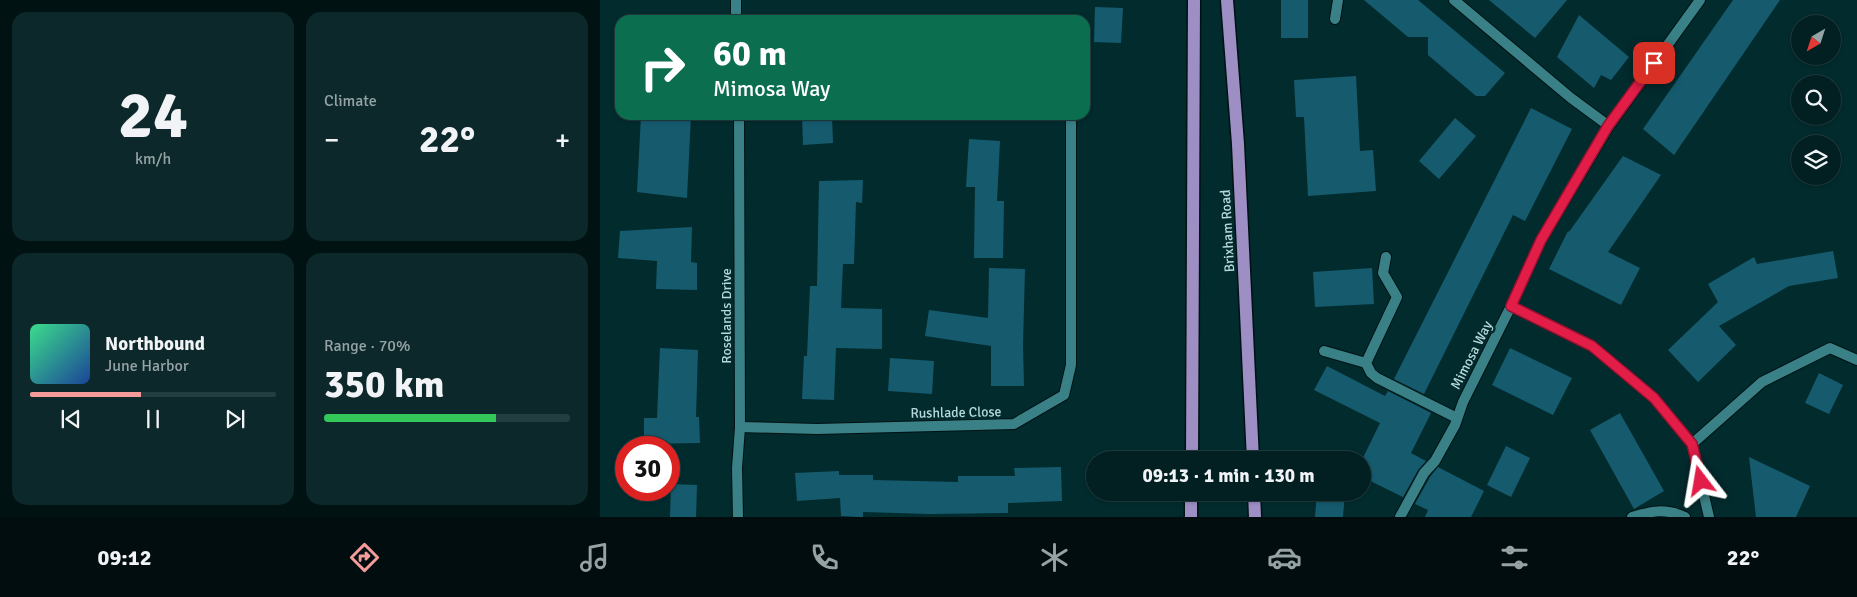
<!DOCTYPE html>
<meta charset="utf-8">
<style>
:root{--surface:#022022;--page:#0c282a;--text:#f1f3f6;--muted:#96a3a5;--line:#233e40;--accent:#f59b99}
body{margin:0;font-family:Signika,sans-serif;background:var(--page);color:var(--text);height:100vh;display:flex;flex-direction:column;font-size:19px;white-space:nowrap}
*{box-sizing:border-box;margin:0}
p{font-size:16px;color:var(--muted)}
.icon{flex:none;width:28px;height:28px;fill:none;stroke:currentColor;stroke-width:2;stroke-linecap:round;stroke-linejoin:round}
.map{position:relative;flex:1;overflow:hidden}
.panel{display:flex;flex-direction:column;gap:12px;padding:12px;background:#011213;width:600px}
.panel>*{flex:none}
.banner{position:absolute;left:15px;top:15px;width:475px;height:105px;border-radius:15px;box-shadow:0 1px 4px #0004,0 0 0 1px var(--line);background:#0b6e4f;color:#fff;overflow:hidden}
.needle{width:32px;rotate:219deg}
.buttons{position:absolute;left:1191px;top:15px;display:grid;gap:10px}
.buttons a{display:grid;place-items:center;width:50px;height:50px;border-radius:50%;background:var(--surface);box-shadow:0 1px 4px #0004,0 0 0 1px var(--line);font-size:25px}
.speed{position:absolute;left:15px;top:436px;display:flex;gap:10px;font-size:25px;font-weight:700;text-align:center}
.speed>*{display:grid;place-content:center;width:65px;height:65px;border-radius:50%;background:var(--surface);box-shadow:0 1px 4px #0004,0 0 0 1px var(--line);line-height:1}
.speed .limit{border:8px solid #d22;background:#fff;color:#111}
.pin{position:absolute;display:grid;place-items:center;width:42px;height:42px;color:#fff;margin:-21px;border-radius:10px;box-shadow:0 2px 8px #0006}
.me{position:absolute;width:55px;margin:-28px;rotate:346deg;stroke-linejoin:round;filter:drop-shadow(0 0 4px #0008)}
.turn{display:flex;align-items:center;gap:18px;height:105px;padding:0 15px;font-size:22px}
.turn .icon{width:65px;height:65px;stroke-width:2.5}
.turn b{display:block;font-size:35px;line-height:42px}
.big{font-size:38px;font-weight:700;line-height:1.1}
.panel .tile{flex:1;display:flex;flex-direction:column;justify-content:center;gap:8px;min-width:0;padding:0 18px;border-radius:15px;background:var(--page)}
.panel .dial{align-items:center;gap:0}
.dial b{font-size:65px;line-height:1}
.song{display:flex;align-items:center;gap:15px}
.cover{width:60px;height:60px;border-radius:8px;background:linear-gradient(135deg,hsl(150 70% 55%),hsl(220 70% 35%))}
.played{height:5px;border-radius:2px;background:linear-gradient(90deg,var(--accent) 45%,var(--line) 45%)}
.keys{display:flex;justify-content:space-around;direction:ltr}
.heat{display:flex;justify-content:space-between;align-items:center;font-size:28px;direction:ltr}
.charge{height:8px;border-radius:4px;background:linear-gradient(90deg,#34c759 70%,var(--line) 0)}
.panel .tiles{flex:1;display:grid;gap:12px;grid-template-columns:repeat(2,1fr)}
.trip{position:absolute;left:486px;top:451px;width:285px;height:50px;border-radius:25px;background:var(--surface);box-shadow:0 1px 4px #0004,0 0 0 1px var(--line);font-weight:700;line-height:50px;text-align:center}
.tabs{display:flex;height:80px;justify-content:space-around;align-items:center;background:#010d0e;color:var(--muted)}
.tabs .icon{width:35px;height:35px}
.tabs .on{color:var(--accent)}
.tabs b{font-size:22px;color:var(--text)}
main{display:flex;flex:1;min-height:0}
.map>svg:first-child{display:block}
.building{fill:#165a6e}
.lines{fill:none;stroke-linecap:round;stroke-linejoin:round}
.service-casing{stroke:#001213;stroke-width:12}
.minor-casing{stroke:#001213;stroke-width:12}
.primary-casing{stroke:#001213;stroke-width:15}
.service{stroke:#398186;stroke-width:10}
.minor{stroke:#398186;stroke-width:10}
.primary{stroke:#9d8ec3;stroke-width:12}
.route-casing{stroke:#92132f;stroke-width:12}
.route{stroke:#e11d48;stroke-width:9}
.labels{text-anchor:middle;stroke-width:5;stroke-linejoin:round;paint-order:stroke}
.street-label{font-size:14px;fill:#b7d9db;stroke:#022b2e}
</style>
<main>
<section class="panel">
<div class="tiles">
<div class="tile dial"><b>24</b><p>km/h</p></div>
<div class="tile"><p>Climate</p>
<div class="heat"><a>−</a><b class="big">22°</b><a>+</a></div>
</div>
<div class="tile">
<div class="song"><i class="cover"></i><div><b>Northbound</b><p>June Harbor</p></div></div>
<div class="played"></div>
<div class="keys"><svg class="icon" aria-label="previous" viewBox="0 0 24 24"><path d="M18 5L8 12l10 7zM5 5v14"/></svg><svg class="icon" aria-label="pause" viewBox="0 0 24 24"><path d="M8 5v14M16 5v14"/></svg><svg class="icon" aria-label="next" viewBox="0 0 24 24"><path d="M6 5l10 7-10 7zM19 5v14"/></svg></div>
</div>
<div class="tile"><p>Range · 70%</p><b class="big">350 km</b><div class="charge"></div></div>
</div>
</section>
<div class="map">
<svg width="1257" height="517" viewBox="0 0 1257 517">
<rect width="100%" height="100%" fill="#022b2e"/>
<g class="building">
<rect x="681" y="0" width="27" height="38"/>
<polygon points="764,0 818,0 905,73 885,96 876,96 828,55 828,37 808,37"/>
<polygon points="889,0 967,0 935,38"/>
<polygon points="1133,0 1180,0 1074,155 1043,129"/>
<polygon points="495,7 523,8 521,43 494,42"/>
<polygon points="979,15 1029,57 1011,80 1001,75 994,88 957,57"/>
<polygon points="756,76 760,151 773,150 776,191 708,196 704,117 696,117 694,80"/>
<polygon points="931,108 972,129 925,221 913,215 824,394 794,379"/>
<polygon points="41,115 91,115 87,198 37,192"/>
<polygon points="232,115 233,143 203,145 202,116"/>
<polygon points="855,118 876,136 839,179 819,161"/>
<polygon points="369,139 400,141 397,201 404,201 403,258 374,258 375,187 366,187"/>
<polygon points="1023,156 1061,175 1008,252 1040,268 1021,305 949,269 968,231 969,232"/>
<polygon points="263,180 262,203 256,202 254,264 243,264 241,308 282,309 282,349 236,348 234,400 202,399 204,356 207,356 210,286 217,286 219,181"/>
<polygon points="92,227 91,262 97,263 97,290 56,289 57,261 18,258 20,231"/>
<polygon points="1233,251 1238,278 1189,286 1119,326 1136,345 1098,382 1068,350 1118,302 1108,284 1154,257 1157,264"/>
<polygon points="389,268 425,269 423,345 424,386 391,386 391,346 325,336 329,310 388,318"/>
<polygon points="772,268 774,304 715,307 713,272"/>
<polygon points="60,348 98,350 96,417 99,417 100,443 44,444 44,418 57,418"/>
<polygon points="910,348 972,378 953,415 892,385"/>
<polygon points="290,358 334,361 332,394 288,391"/>
<polygon points="727,366 785,396 788,391 831,413 811,453 826,461 818,470 803,497 762,477 762,460 780,423 714,390"/>
<polygon points="1219,373 1243,385 1229,414 1205,403"/>
<polygon points="1020,413 1064,491 1034,509 990,430"/>
<polygon points="906,446 930,458 911,497 887,485"/>
<polygon points="1149,457 1210,486 1196,517 1156,517"/>
<polygon points="461,467 462,501 408,503 408,513 329,514 263,512 263,517 259,517 241,516 240,498 197,501 195,473 239,471 239,475 273,475 273,480 358,482 358,476 415,476 414,468"/>
<polygon points="838,467 884,491 871,517 825,517 828,510 815,504 830,477"/>
<polygon points="71,484 97,485 96,517 70,517"/>
<polygon points="717,492 745,492 743,517 715,517"/>
</g>
<g class="lines">
<g class="service-casing">
<g id="service">
<polyline points="786,257 783,273 797,297 766,363 771,373 777,378 857,418"/>
<polyline points="724,351 766,363"/>
</g>
</g>
<g class="minor-casing">
<g id="minor">
<polyline points="136,0 136,20"/>
<polyline points="854,0 971,98 1009,126"/>
<polyline points="735,19 738,0"/>
<polyline points="911,306 992,346 1054,398 1092,444 1109,517"/>
<polyline points="140,427 217,429 414,424 464,395 471,365 471,115"/>
<polyline points="1092,444 1162,382 1230,348 1257,360"/>
<polyline points="138,517 137,468 140,427 139,115"/>
<polyline points="800,517 824,473 835,461 855,425 863,402 911,306 941,240 1009,126 1100,0"/>
<path d="M1032,517C1051,511 1066,508 1085,517"/>
</g>
</g>
<g class="primary-casing">
<g id="primary">
<polyline points="627,0 638,144 653,460"/>
<polyline points="592,460 594,0"/>
<polyline points="654,492 655,517"/>
<polyline points="591,517 591,492"/>
</g>
</g>
<use href="#service" class="service"/>
<use href="#minor" class="minor"/>
<use href="#primary" class="primary"/>
</g>
<g class="lines">
<g class="route-casing">
<polyline id="route" points="1054,63 1008,126 941,240 911,306 992,346 1054,398 1092,444 1101,481"/>
</g>
<use href="#route" class="route"/>
</g>
<g class="labels">
<g class="street-label">
<text transform="translate(627 231) rotate(-93)" y="5">Brixham Road</text>
<text transform="translate(126 316) rotate(-90)" y="5">Roselands Drive</text>
<text transform="translate(871 355) rotate(-63)" y="5">Mimosa Way</text>
<text transform="translate(356 412) rotate(-1)" y="5">Rushlade Close</text>
</g>
</g>
</svg>
<div class="buttons">
<a><svg class="needle" viewBox="-14 -14 28 28"><path d="M0-13l5 13h-10z" fill="#e53935"/><path d="M0 13l5-13h-10z" fill="#96a3a5"/></svg></a>
<a><svg class="icon" aria-label="search" viewBox="0 0 24 24"><circle cx="10" cy="10" r="6"/><path d="M15 15l6 6"/></svg></a>
<a><svg class="icon" aria-label="layers" viewBox="0 0 24 24"><path d="M12 4l9 5-9 5-9-5zM3 14l9 5 9-5"/></svg></a>
</div>
<div class="speed"><div class="limit">30</div></div>
<div class="pin" style="left:1054px;top:63px;background:#d93025"><svg class="icon" aria-label="arrive" viewBox="0 0 24 24"><path d="M6 21V4h12l-3 4 3 4H6"/></svg></div>
<svg class="me" style="left:1101px;top:481px" viewBox="-20 -20 40 40"><path d="M0-17L14 15 0 8-14 15z" fill="#e11d48" stroke="#fff" stroke-width="4"/></svg>
<div class="trip">09:13 · 1 min · 130 m</div>
<div class="banner">
<div class="turn"><svg class="icon" aria-label="right" viewBox="0 0 24 24"><path d="M7 20v-9h11M14 6l5 5-5 5"/></svg><div><b>60 m</b>Mimosa Way</div></div>
</div>
</div>
</main>
<nav class="tabs">
<b>09:12</b>
<svg class="icon on" aria-label="directions" viewBox="0 0 24 24"><path d="M12 3l9 9-9 9-9-9zM9 14v-3h6M13 9l2 2-2 2"/></svg>
<svg class="icon" aria-label="music" viewBox="0 0 24 24"><path d="M9 18V5l10-2v13"/><circle cx="6" cy="18" r="3"/><circle cx="16" cy="16" r="3"/></svg>
<svg class="icon" aria-label="phone" viewBox="0 0 24 24"><path d="M5 4h4l2 5-3 2q2 4 5 5l2-3 5 2v4C11 20 4 13 5 4z"/></svg>
<svg class="icon" aria-label="climate" viewBox="0 0 24 24"><path d="M12 3v18M4 7l16 10M4 17L20 7"/></svg>
<svg class="icon" aria-label="car" viewBox="0 0 24 24"><path d="M5 17H2v-5l4-1 3-4h7l3 4 3 1v5h-3M9 17h6M6 11h13"/><circle cx="7" cy="17" r="2"/><circle cx="17" cy="17" r="2"/></svg>
<svg class="icon" aria-label="filters" viewBox="0 0 24 24"><path d="M4 7h16M4 17h16"/><circle cx="9" cy="7" r="2"/><circle cx="15" cy="17" r="2"/></svg>
<b>22°</b>
</nav>
